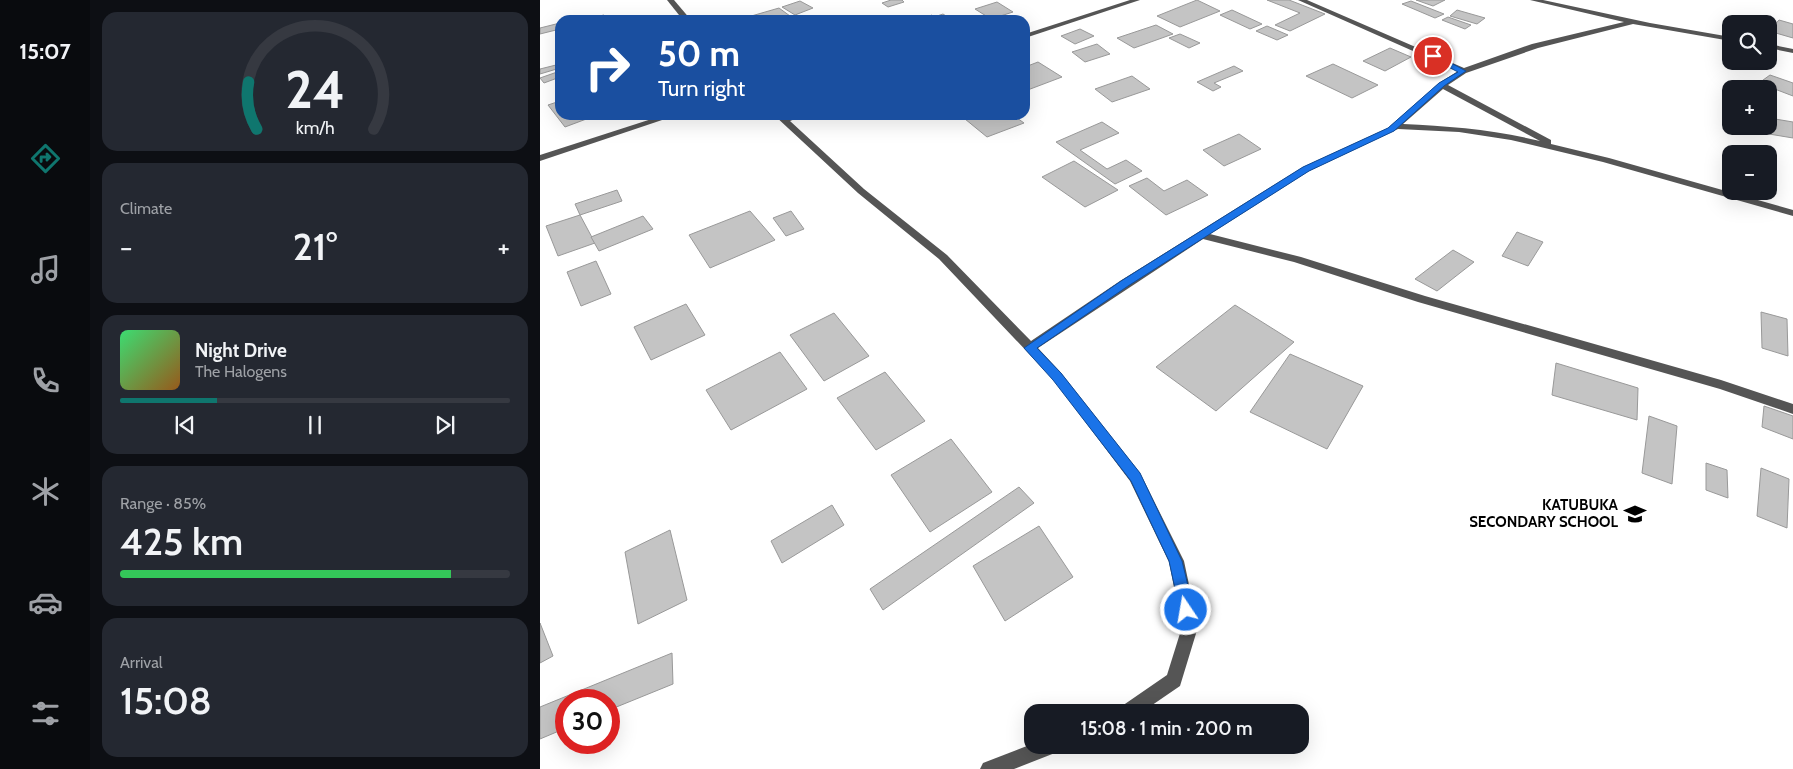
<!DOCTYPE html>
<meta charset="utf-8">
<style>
:root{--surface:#171b24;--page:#242831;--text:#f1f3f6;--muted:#9ea1a6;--line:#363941;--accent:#0f766e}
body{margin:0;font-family:Cabin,sans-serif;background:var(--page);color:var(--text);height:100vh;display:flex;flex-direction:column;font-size:19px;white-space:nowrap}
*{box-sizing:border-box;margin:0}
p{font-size:16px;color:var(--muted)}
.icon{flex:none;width:28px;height:28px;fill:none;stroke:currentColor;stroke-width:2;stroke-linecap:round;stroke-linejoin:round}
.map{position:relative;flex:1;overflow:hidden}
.sheet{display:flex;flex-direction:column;gap:12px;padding:12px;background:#0d0f14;width:450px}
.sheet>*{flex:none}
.top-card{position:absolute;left:15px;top:15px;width:475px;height:105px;border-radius:15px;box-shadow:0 5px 20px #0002;background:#1a4fa0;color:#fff;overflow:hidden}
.buttons{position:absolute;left:1182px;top:15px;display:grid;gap:10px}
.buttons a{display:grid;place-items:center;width:55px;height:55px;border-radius:10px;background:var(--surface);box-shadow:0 5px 20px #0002;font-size:25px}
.speed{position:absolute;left:15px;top:689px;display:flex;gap:10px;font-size:25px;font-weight:700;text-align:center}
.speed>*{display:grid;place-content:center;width:65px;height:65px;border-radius:50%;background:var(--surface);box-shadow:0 5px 20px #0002;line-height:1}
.speed .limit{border:8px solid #d22;background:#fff;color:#111}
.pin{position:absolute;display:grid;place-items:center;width:42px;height:42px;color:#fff;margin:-21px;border:2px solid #fff;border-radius:50%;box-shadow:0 1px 5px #0007}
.me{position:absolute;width:55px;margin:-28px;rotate:348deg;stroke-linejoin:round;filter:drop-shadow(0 0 4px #0008)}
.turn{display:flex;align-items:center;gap:18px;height:105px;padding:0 20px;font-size:22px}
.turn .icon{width:65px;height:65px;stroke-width:2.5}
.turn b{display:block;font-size:35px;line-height:42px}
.big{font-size:38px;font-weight:600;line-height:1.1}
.sheet .card{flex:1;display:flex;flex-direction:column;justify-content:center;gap:8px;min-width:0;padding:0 18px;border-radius:15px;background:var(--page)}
.sheet .dial{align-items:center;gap:0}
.dial svg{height:130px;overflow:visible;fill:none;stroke:var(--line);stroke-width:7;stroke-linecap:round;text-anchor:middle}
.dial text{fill:var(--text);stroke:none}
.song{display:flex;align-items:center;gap:15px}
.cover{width:60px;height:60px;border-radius:8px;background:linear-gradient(135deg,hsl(140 70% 55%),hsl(30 70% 35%))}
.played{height:5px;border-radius:2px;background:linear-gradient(90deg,var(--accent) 25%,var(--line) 25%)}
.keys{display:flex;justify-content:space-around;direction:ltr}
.heat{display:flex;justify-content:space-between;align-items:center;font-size:28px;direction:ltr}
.charge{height:8px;border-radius:4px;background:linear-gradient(90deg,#34c759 85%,var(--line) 0)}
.trip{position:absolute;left:484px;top:704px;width:285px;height:50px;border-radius:15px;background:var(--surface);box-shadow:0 5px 20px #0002;font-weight:600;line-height:50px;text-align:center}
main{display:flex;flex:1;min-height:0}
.tab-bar{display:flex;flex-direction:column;width:90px;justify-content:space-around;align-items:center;background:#090b0e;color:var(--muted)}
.tab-bar .icon{width:35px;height:35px}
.tab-bar .active{color:var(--accent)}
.tab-bar b{font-size:22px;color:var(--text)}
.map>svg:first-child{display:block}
.building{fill:#c4c4c4;stroke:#999}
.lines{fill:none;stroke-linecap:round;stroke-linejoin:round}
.minor{fill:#555;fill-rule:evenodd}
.route{fill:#1a73e8;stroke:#114b97}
.labels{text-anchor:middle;stroke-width:4.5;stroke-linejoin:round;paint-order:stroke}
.poi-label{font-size:15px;font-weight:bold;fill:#000;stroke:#fff;text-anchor:end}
</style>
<main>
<nav class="tab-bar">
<b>15:07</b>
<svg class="icon active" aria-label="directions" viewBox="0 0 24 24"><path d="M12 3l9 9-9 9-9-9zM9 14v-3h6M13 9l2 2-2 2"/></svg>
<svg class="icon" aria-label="music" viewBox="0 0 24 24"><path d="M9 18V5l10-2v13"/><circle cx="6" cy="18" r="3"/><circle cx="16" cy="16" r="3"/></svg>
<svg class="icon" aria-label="phone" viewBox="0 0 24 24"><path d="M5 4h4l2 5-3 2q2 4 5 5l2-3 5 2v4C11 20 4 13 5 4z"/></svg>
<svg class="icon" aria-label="climate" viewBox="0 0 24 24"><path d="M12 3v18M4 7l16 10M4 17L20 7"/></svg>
<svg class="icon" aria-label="car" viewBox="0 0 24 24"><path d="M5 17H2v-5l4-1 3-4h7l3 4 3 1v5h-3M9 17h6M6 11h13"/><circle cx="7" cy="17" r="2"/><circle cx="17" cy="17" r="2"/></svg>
<svg class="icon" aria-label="filters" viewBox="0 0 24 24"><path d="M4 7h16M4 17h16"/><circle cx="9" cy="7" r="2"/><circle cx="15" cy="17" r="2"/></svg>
</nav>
<section class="sheet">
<div class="card dial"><svg viewBox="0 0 100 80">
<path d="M14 69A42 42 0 1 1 86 69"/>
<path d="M14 69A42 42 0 0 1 9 40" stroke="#0f766e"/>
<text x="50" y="56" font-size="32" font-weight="700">24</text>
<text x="50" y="72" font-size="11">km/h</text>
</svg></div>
<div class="card"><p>Climate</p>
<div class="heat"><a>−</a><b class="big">21°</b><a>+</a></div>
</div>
<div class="card">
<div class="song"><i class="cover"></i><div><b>Night Drive</b><p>The Halogens</p></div></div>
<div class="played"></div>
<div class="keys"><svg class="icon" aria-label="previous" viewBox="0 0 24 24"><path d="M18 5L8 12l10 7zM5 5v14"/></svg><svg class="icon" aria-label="pause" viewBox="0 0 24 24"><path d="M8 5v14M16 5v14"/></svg><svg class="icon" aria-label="next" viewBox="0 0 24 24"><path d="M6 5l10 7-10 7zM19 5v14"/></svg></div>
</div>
<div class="card"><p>Range · 85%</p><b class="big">425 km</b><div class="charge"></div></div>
<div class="card"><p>Arrival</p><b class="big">15:08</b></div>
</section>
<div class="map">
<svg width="1253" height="769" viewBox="0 0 1253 769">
<rect width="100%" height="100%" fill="#fff"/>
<g class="building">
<polygon points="351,0 362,0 364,2 348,7 342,3"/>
<polygon points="657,0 680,11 640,27 617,16"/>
<polygon points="727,0 749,0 785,14 750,31 735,25 760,13"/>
<polygon points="876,0 905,0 893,6"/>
<polygon points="260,1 273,8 255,15 242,7"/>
<polygon points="871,1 904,14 895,18 862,4"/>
<polygon points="457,2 473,12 451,19 435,9"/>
<polygon points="239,8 250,16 237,20 201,19"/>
<polygon points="692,10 722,24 710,29 680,15"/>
<polygon points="917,10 945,18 937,24 910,16"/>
<polygon points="403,14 412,20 377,20 392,15 394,17"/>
<polygon points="64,15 66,20 41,20"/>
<polygon points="908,17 931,25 925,29 902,20"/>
<polygon points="1239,20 1253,24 1253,38 1229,31"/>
<polygon points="20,23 20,29 0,34 0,28"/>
<polygon points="616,25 633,34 594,48 577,38"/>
<polygon points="727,26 748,35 737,40 716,31"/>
<polygon points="540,29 554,36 535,44 521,36"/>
<polygon points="640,34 660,43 649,48 629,38"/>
<polygon points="557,44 570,54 545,62 532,52"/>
<polygon points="850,48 871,57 845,71 823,61"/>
<polygon points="498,62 522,77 485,91 485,67"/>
<polygon points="20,64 20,68 0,74 0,69"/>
<polygon points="793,64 838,85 812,98 766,76"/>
<polygon points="694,66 703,71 674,83 681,87 673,91 657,82"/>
<polygon points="20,71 20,77 4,83 0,78"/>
<polygon points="1230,75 1253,83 1253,96 1219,83"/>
<polygon points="592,76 610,89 572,102 555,89"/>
<polygon points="20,101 20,115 47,115 49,118 25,127 8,105"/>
<polygon points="435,115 473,115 484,123 447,137 425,119"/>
<polygon points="1229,118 1253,122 1253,138 1223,133 1221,126 1229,126"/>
<polygon points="562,122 579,133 540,150 567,169 586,160 602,171 575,184 516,142"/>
<polygon points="699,134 721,149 684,166 663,150"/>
<polygon points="534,161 578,190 545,207 502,177"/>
<polygon points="607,178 624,191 647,180 668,195 626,215 589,186"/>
<polygon points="77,190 82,201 40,215 35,204"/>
<polygon points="210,211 235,240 170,268 149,235"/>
<polygon points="251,211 264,229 246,236 233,218"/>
<polygon points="40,215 55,243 18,256 6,226"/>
<polygon points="103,216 113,229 59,251 51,237"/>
<polygon points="977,232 1003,242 988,266 962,256"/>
<polygon points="913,250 934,262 897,291 875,279"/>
<polygon points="56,261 71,294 41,306 27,272"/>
<polygon points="146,304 165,335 111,360 94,327"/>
<polygon points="695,305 754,342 676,411 616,367"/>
<polygon points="1221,312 1247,319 1248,356 1222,348"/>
<polygon points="294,313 329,356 284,381 250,335"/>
<polygon points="240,352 267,389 191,430 166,390"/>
<polygon points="750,354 823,386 787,449 710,412"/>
<polygon points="1016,363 1098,388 1097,420 1012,395"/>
<polygon points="345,372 385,421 336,450 297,398"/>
<polygon points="1224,406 1253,416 1253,439 1222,427"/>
<polygon points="1109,416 1137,426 1132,484 1102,473"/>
<polygon points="411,439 452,492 390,532 351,475"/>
<polygon points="1166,463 1187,470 1188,498 1166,490"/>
<polygon points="1221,468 1249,479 1247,528 1217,516"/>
<polygon points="479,487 494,503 343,610 330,589"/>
<polygon points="292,505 304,525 242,563 231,541"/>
<polygon points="499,526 533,577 465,621 433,566"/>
<polygon points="130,530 147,600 98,624 85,552"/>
<polygon points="0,623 13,656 0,663"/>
<polygon points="132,653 133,684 69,710 69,700 26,700 26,728 0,739 0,707"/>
</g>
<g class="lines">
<g class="minor">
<polygon points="127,0 134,0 151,20 143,20"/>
<polygon points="590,0 600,0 485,38 485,34"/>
<path d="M758,0H767L924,68L992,44L1084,22L990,0H1003L1110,23L1191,37V41L1093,24L998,48L926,73L908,85L1011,140V144L1069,158L1253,210V216L1063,162L971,140L919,132L858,129L769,171L670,234L761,257L885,296L1181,380L1253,404V414L1180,389L878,302L754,262L663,239L498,348L521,373L600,473L644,561L658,627L640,686L602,712H580L582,706L627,675L642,627L629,562L590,481L513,379L399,259L318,193L234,115H243L245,117L265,115L250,121L324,189L407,255L491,341L580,281L763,167L848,128L899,83L918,71ZM903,89L1000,141C955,130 910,126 863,124Z"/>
<polygon points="1229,44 1253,49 1253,53 1229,48"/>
<polygon points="124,115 137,115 0,161 0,155"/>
<polygon points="492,744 523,745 520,751 474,769 440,769 443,763"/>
</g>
</g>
<polygon class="route" points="891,55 896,55 926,71 904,86 854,131 769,171 588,286 497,348 521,373 600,473 642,561 654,610 652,616 646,618 641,616 629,561 591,481 513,380 484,348 581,281 763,167 848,128 899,83 918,72 891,58"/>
<defs>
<g id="school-bare" transform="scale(1.725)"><path d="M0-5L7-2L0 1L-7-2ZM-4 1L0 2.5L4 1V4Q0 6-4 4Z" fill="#000" stroke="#fff" stroke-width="2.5" paint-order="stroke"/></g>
</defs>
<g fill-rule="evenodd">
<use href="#school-bare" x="1095" y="514"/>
</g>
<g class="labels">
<g class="poi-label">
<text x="1078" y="510">KATUBUKA<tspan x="1078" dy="17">SECONDARY SCHOOL</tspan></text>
</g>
</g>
</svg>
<div class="buttons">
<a><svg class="icon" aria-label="search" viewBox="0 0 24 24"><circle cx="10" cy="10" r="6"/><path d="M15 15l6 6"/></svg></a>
<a>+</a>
<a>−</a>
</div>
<div class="speed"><div class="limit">30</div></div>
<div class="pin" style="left:893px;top:56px;background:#d93025"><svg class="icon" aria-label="arrive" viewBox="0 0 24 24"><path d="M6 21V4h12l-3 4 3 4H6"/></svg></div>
<svg class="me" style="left:646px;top:610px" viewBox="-20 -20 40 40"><circle r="17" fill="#1a73e8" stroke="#fff" stroke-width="3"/><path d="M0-11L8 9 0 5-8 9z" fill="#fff"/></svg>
<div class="trip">15:08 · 1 min · 200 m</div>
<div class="top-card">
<div class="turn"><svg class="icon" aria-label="right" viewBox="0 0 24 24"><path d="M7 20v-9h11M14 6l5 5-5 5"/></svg><div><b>50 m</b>Turn right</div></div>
</div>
</div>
</main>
